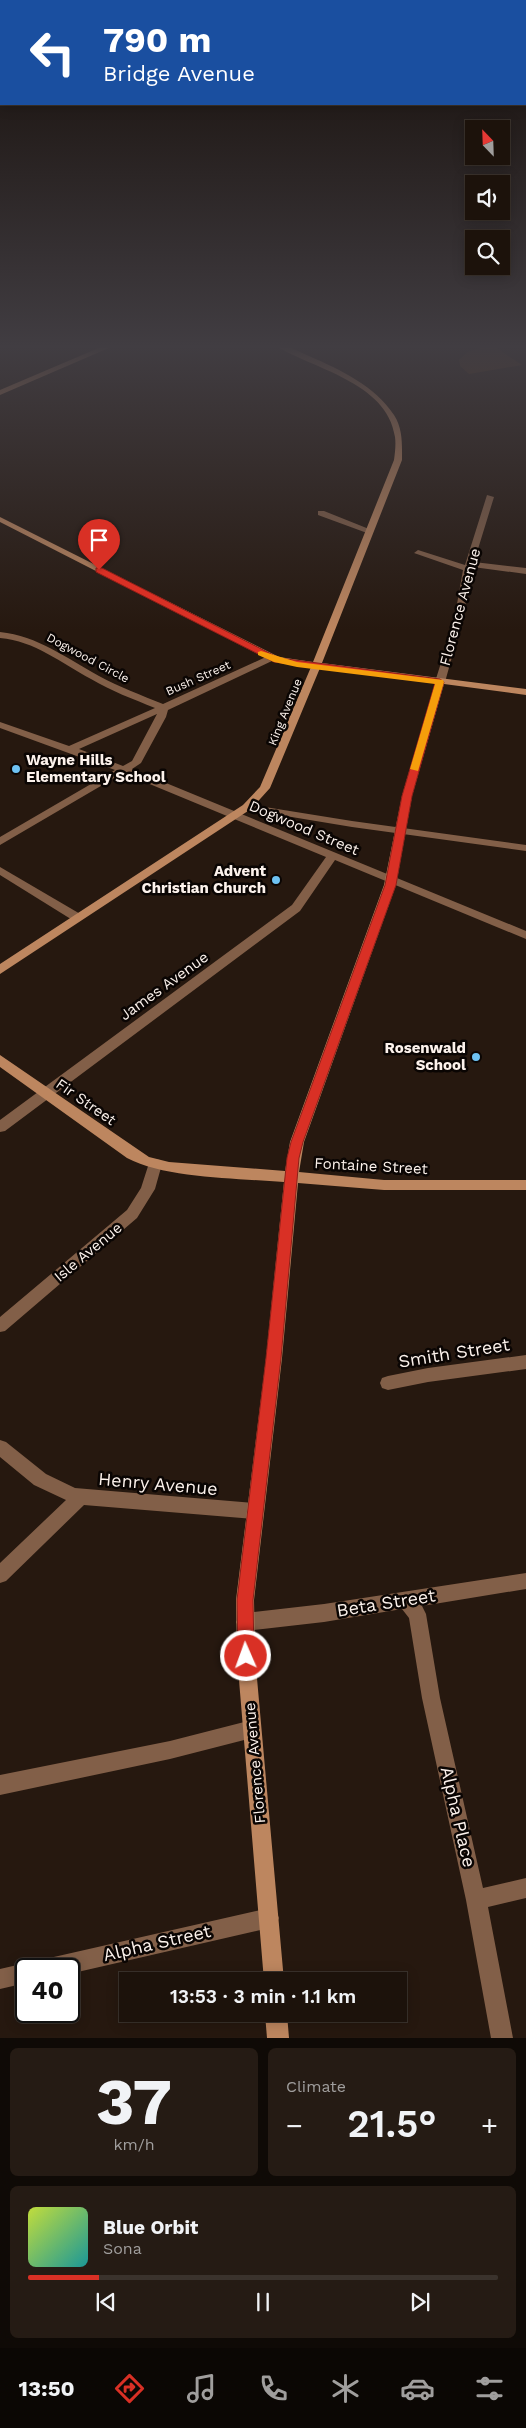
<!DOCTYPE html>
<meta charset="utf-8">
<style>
:root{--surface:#1c120b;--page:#251b14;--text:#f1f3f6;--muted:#a09e9d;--line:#3a322c;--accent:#d93025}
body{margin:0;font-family:"Work Sans",sans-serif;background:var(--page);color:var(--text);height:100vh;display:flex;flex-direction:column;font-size:19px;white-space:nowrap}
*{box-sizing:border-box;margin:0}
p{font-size:16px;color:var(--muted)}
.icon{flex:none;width:28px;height:28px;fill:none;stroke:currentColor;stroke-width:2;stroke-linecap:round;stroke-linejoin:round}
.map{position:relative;height:2038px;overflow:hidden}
.side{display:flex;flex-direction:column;gap:10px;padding:10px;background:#0f0a06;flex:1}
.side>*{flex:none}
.guide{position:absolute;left:0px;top:0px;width:526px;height:105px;box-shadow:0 2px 12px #0003,0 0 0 1px var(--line);background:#1a4fa0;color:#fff;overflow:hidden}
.needle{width:32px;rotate:337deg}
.buttons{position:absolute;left:465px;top:120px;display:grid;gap:10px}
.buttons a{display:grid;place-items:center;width:45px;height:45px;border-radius:0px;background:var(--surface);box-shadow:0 2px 12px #0003,0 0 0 1px var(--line);font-size:25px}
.speed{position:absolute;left:15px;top:1958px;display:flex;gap:10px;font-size:25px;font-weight:700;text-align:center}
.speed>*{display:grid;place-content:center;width:65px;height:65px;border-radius:50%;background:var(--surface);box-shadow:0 2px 12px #0003,0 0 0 1px var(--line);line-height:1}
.speed .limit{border:2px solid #111;border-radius:8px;background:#fff;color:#111}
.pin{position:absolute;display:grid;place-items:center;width:42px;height:42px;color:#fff;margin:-51px -21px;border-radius:50% 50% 50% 0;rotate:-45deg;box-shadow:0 0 5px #0007}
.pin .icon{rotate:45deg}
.me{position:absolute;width:55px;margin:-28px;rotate:358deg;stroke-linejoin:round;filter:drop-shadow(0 0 4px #0008)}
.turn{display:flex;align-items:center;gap:18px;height:105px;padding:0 20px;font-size:22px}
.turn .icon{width:65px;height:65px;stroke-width:2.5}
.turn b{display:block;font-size:35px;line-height:42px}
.big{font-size:38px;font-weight:600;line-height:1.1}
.side .tile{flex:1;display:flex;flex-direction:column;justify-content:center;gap:8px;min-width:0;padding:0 18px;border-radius:8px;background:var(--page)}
.side .dial{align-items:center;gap:0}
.dial b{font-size:65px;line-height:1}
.song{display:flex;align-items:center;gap:15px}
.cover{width:60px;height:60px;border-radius:8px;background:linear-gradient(135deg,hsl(70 70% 55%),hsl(180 70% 35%))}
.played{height:5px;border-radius:2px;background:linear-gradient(90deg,var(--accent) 15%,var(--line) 15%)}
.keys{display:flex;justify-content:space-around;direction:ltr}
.heat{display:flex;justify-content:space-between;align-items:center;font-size:28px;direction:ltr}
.side .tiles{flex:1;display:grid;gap:10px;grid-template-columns:1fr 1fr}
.tile:last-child{grid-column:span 2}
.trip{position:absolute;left:119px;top:1972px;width:288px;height:50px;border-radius:0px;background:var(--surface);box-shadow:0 2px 12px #0003,0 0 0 1px var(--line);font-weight:600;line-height:50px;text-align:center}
.tabs{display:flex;height:80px;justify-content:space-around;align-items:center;background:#0b0704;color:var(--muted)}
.tabs .icon{width:35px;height:35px}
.tabs .selected{color:var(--accent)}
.tabs b{font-size:22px;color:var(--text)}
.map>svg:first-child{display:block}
.green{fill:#583213}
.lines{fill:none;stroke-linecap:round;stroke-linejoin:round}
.street{fill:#825f48;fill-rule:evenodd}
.secondary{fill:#bd865f;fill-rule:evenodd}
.route{fill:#d93025;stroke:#8d1f18}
.slow{fill:#f59e0b}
.poi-dot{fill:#6ec2f3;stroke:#0a0503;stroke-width:2}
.labels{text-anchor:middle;stroke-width:5;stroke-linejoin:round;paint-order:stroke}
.far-street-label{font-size:12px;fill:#fcf2ec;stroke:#0a0503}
.street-label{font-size:15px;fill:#fcf2ec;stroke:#0a0503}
.poi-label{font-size:15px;font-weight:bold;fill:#fcf2ec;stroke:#0a0503;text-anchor:end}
.near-street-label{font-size:18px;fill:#fcf2ec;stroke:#0a0503}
</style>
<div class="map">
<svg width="526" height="2038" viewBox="0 0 526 2038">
<rect width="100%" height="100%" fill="#26180f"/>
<polygon class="green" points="492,345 522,365 469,374 460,366 459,360 469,351"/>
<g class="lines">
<g class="street">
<polygon points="487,495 494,497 474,562 526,568 526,574 473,567 462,621 445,682 440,685 437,684 435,682 454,621 463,570 414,553 418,550 465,565"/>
<polygon points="318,511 324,511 374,531 367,533 318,515"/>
<path d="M0,632C38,636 66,658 99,676C119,687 141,695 163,704L268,656H274V660L168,710L166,717L141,763L132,769L526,931V939L335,860L300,911L5,1131L0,1132V1120L292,905L326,857L123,773L0,845V837L115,770L0,728V722L69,746L155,708C133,699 111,691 91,679C61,663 35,641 0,638ZM157,714L132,761L123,766L79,749Z"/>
<polygon points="247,804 352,821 526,845 526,851 352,827 243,809 243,805"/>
<polygon points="0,867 82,915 84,918 78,922 74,921 0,875"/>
<polygon points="155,1159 160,1160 162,1164 155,1189 137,1218 5,1331 0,1332 0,1317 127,1210 141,1188 150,1160"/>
<polygon points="526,1355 526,1369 428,1382 388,1390 382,1388 380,1383 382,1378 388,1376 428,1368"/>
<polygon points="0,1440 6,1442 46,1474 75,1488 254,1503 260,1505 262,1511 260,1517 254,1519 84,1505 6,1581 0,1583 0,1563 66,1500 34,1485 0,1457"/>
<polygon points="526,1573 526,1589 422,1606 426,1614 440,1698 483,1888 526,1878 526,1898 488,1907 513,2038 491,2038 466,1900 422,1698 409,1618 402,1609 324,1622 245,1631 239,1628 236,1622 239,1616 245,1613 324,1604"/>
<polygon points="252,1720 259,1722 261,1729 259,1736 252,1738 170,1759 0,1795 0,1775 170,1741"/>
<polygon points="269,1908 276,1911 279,1918 276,1925 269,1928 69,1974 69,1969 26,1969 26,1983 0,1989 0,1969 26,1963 33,1966 35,1969 38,1962 45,1959"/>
</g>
<g class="secondary">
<polygon points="108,344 118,344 0,395 0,390"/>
<path d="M273,344C286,344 297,351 309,356C341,370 375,386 394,415C403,429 402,444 402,460L322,663L526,689V695L444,684L412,796L396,885L304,1142L299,1172L384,1180H526V1190H384L298,1183L282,1358L254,1600L255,1656L284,1981H264L237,1656L236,1600L266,1358L284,1182C237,1178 167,1179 127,1158L0,1067V1055L149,1157L169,1162L285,1171L290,1142L384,885L402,796L435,683L320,668L270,788L251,809L0,974V964L243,805L260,787L311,667L274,662L0,522V517L279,657L313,662L394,460C395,453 396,444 395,437C387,381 311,369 273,344Z"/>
<polygon points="265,2014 287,2014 289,2038 267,2038"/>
</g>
</g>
<linearGradient id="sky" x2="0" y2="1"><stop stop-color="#150d08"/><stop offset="0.55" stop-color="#413d42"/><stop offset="1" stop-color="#413d42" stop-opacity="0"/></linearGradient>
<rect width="526" height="630" fill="url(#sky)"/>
<polygon class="route" points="96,568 102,568 279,658 440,679 444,682 412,796 396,885 303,1142 299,1158 281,1358 253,1600 254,1656 252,1661 246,1664 240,1661 238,1656 237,1600 266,1358 287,1158 291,1142 385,885 402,796 435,683 274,662 96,572"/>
<polygon class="slow" points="261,651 297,662 443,680 444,682 418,771 410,769 435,684 297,667 274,662 258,655 258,652"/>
<g class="poi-dot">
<circle cx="16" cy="769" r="5"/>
<circle cx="276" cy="880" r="5"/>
<circle cx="476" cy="1057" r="5"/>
</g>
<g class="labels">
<g class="far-street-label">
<text transform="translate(88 658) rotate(28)" y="4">Dogwood Circle</text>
<text transform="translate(198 678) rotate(-24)" y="4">Bush Street</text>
<text transform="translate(285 712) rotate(-68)" y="4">King Avenue</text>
</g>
<g class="street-label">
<text transform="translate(460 607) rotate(-75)" y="5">Florence Avenue</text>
<text transform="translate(304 828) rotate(23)" y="5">Dogwood Street</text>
<text transform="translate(164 986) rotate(-36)" y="5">James Avenue</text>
<text transform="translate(86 1102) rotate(35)" y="5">Fir Street</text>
<text transform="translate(371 1166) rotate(3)" y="5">Fontaine Street</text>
<text transform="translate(88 1252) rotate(-40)" y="5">Isle Avenue</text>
<text transform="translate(255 1763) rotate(-95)" y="5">Florence Avenue</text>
</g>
<g class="poi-label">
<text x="26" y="765" text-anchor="start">Wayne Hills<tspan x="26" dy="17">Elementary School</tspan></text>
<text x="266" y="876">Advent<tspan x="266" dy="17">Christian Church</tspan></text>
<text x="466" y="1053">Rosenwald<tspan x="466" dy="17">School</tspan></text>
</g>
<g class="near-street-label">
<text transform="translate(454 1353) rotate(-9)" y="6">Smith Street</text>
<text transform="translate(158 1484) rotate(5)" y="6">Henry Avenue</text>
<text transform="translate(386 1603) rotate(-9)" y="6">Beta Street</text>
<text transform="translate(458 1817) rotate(77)" y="6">Alpha Place</text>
<text transform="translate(157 1943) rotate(-13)" y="6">Alpha Street</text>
</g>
</g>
</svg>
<div class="buttons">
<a><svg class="needle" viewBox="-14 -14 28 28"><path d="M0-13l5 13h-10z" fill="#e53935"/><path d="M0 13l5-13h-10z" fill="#a09e9d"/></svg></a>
<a><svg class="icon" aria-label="sound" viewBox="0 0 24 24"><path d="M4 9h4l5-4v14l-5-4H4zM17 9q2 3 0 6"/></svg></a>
<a><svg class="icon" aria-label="search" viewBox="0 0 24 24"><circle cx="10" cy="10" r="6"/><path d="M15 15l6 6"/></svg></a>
</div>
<div class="speed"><div class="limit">40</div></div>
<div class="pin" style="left:99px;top:570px;background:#d93025"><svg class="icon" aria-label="arrive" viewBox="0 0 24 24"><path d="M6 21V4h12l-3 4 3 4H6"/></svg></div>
<svg class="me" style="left:246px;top:1656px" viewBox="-20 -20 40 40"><circle r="17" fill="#d93025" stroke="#fff" stroke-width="3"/><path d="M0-11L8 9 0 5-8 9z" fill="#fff"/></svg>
<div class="trip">13:53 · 3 min · 1.1 km</div>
<div class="guide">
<div class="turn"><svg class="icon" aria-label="left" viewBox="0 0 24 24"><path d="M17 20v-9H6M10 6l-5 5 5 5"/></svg><div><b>790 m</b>Bridge Avenue</div></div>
</div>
</div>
<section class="side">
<div class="tiles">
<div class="tile dial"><b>37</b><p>km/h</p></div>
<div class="tile"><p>Climate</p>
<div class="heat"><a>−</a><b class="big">21.5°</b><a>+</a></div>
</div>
<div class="tile">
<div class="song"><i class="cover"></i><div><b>Blue Orbit</b><p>Sona</p></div></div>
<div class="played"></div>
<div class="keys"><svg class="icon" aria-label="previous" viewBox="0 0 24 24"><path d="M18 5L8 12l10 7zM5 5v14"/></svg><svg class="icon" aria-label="pause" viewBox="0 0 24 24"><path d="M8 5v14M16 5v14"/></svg><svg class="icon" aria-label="next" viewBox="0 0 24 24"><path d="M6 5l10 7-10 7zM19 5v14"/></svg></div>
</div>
</div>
</section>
<nav class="tabs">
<b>13:50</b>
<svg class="icon selected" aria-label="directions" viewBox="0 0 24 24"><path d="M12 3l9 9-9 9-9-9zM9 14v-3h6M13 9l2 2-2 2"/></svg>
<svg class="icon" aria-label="music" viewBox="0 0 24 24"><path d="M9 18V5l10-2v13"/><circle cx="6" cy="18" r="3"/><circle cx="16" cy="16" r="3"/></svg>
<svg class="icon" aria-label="phone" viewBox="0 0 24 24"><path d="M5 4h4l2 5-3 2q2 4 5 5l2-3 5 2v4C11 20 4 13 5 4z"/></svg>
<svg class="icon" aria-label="climate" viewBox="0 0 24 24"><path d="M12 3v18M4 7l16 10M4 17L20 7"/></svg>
<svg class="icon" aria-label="car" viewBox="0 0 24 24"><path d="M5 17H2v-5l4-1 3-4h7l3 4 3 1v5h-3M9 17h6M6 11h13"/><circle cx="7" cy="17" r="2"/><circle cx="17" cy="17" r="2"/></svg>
<svg class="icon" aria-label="filters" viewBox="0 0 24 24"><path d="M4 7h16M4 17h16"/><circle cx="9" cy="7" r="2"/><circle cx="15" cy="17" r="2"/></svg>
</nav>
